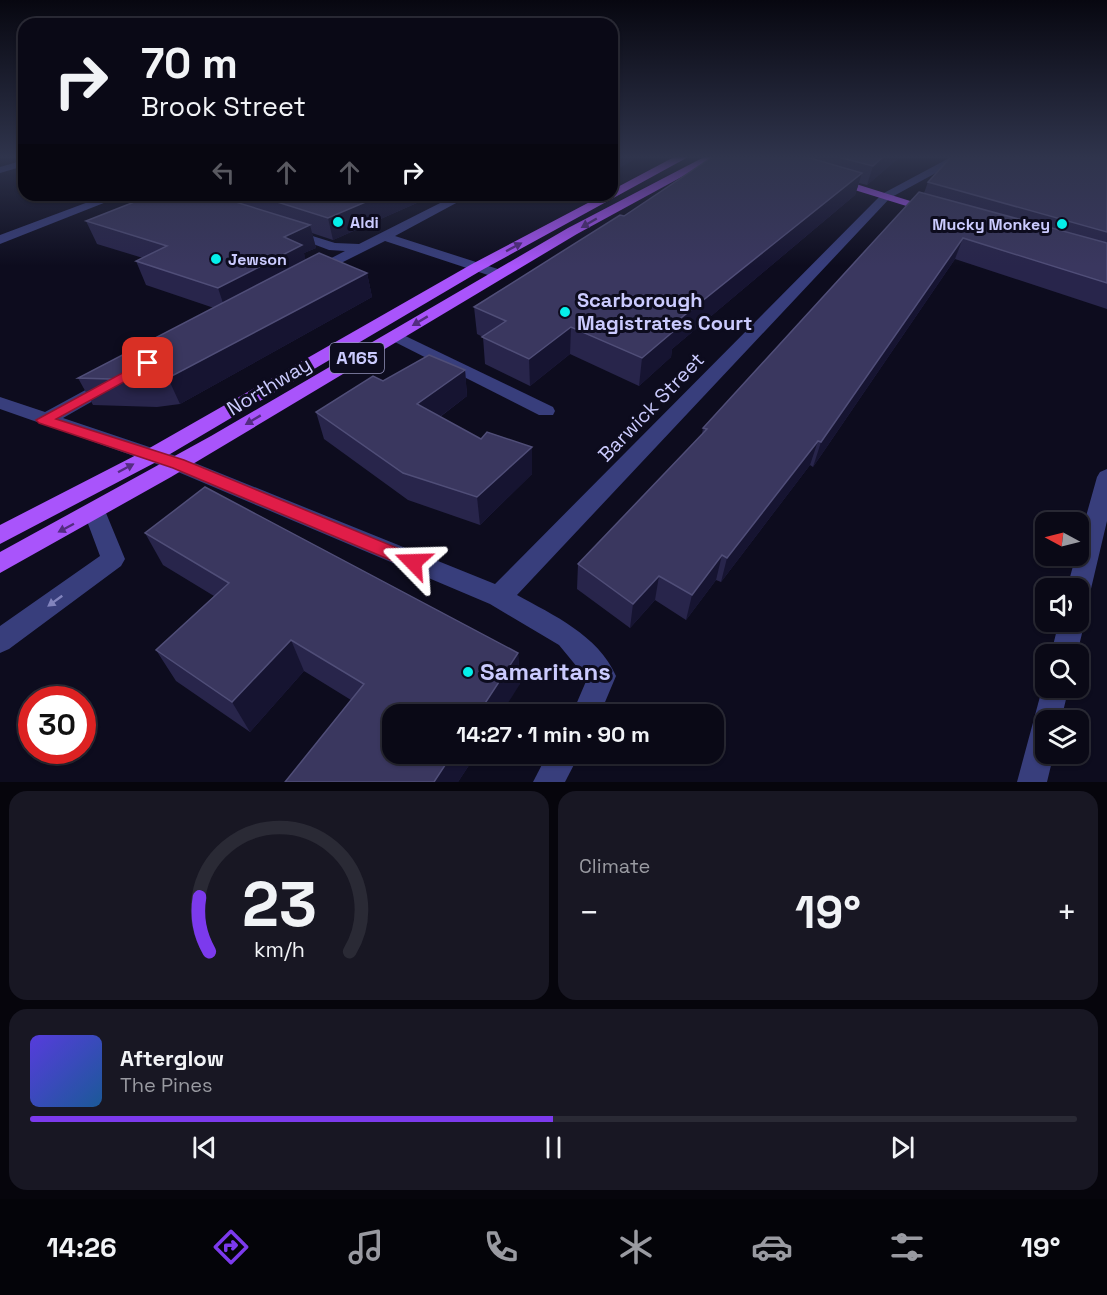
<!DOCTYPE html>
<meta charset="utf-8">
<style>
:root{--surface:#0a0916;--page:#181723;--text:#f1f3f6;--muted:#999aa1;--line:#2a2a35;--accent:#7c3aed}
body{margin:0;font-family:"Space Grotesk",sans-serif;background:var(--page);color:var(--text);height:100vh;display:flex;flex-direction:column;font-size:22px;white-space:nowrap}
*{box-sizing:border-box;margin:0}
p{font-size:20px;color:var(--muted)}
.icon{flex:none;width:33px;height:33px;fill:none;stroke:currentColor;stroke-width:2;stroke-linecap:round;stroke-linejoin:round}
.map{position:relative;height:782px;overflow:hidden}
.details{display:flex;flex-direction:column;gap:9px;padding:9px;background:#06050c;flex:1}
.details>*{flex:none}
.guide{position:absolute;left:18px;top:18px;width:600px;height:183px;border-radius:18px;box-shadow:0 2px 4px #0004,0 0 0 2px var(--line);background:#0a0916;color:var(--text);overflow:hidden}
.needle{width:39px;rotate:277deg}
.buttons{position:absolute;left:1035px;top:512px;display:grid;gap:12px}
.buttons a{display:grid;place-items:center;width:54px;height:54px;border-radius:12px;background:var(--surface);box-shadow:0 2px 4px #0004,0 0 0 2px var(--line);font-size:30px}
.speed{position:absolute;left:18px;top:686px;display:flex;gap:12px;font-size:30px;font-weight:700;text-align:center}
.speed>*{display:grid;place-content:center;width:78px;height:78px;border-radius:50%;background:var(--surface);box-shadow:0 2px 4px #0004,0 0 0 2px var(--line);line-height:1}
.speed .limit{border:9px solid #d22;background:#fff;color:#111}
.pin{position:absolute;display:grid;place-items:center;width:51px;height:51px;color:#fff;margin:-26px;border-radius:12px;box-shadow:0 3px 9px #0006}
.me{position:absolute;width:66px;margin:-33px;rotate:292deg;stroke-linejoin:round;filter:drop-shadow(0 0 4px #0008)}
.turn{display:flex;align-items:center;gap:21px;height:126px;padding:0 24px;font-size:27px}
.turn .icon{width:78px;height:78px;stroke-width:2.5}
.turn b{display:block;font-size:42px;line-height:51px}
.lanes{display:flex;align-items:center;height:57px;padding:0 24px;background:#0003;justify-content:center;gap:30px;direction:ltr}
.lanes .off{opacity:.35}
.big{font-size:45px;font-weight:700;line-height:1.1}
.details .tile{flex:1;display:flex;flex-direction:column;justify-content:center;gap:9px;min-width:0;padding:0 21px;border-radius:18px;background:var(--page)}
.details .dial{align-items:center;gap:0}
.dial svg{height:156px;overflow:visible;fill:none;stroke:var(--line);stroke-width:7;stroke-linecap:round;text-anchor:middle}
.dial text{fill:var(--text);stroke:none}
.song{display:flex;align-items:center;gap:18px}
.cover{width:72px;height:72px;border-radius:9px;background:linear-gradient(135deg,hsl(250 70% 55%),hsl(210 70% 35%))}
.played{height:6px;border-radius:3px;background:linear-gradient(90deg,var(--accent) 50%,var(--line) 50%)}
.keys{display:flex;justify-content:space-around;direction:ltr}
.heat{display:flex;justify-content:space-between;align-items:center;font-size:33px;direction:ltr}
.details .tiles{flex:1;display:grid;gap:9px;grid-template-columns:1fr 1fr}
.tile:last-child{grid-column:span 2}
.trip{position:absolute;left:382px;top:704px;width:342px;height:60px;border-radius:18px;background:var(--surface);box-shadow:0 2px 4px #0004,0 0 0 2px var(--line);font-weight:700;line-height:60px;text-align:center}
.tab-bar{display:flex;height:96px;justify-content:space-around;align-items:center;background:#040409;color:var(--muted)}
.tab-bar .icon{width:42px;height:42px}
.tab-bar .active{color:var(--accent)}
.tab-bar b{font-size:27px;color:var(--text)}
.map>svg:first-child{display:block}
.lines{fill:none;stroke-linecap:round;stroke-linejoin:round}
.minor{fill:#383e7c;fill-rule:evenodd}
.major{fill:#a954fb;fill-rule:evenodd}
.wall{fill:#28254b}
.shaded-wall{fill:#161431}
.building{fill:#3a375f;stroke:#504e78;stroke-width:1.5}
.oneway{fill:#532c81}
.oneway2{fill:#8284bd}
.route{fill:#e11d48;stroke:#92132f;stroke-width:1.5}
.poi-dot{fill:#05efea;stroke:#0d0c1e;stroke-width:2}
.labels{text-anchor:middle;stroke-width:6;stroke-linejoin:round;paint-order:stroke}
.far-poi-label{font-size:16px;font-weight:bold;fill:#cbcbfe;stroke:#0d0c1e;text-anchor:start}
.shield{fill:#0d0c1e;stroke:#9292bb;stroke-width:1.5}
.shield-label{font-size:18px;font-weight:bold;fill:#cbcbfe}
.poi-label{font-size:20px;font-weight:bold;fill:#cbcbfe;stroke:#0d0c1e;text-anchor:start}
.street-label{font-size:20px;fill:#cbcbfe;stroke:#0d0c1e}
.near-poi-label{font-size:24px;font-weight:bold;fill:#cbcbfe;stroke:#0d0c1e;text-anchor:start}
</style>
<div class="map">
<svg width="1107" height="782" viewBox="0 0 1107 782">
<rect width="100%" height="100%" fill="#0d0c1e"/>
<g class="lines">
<g class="minor">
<path d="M953,156H967L890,198L517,595C553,615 598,635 616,676L600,714H572L587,679L559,645L490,604L171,469L0,409V397L45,412L102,381H114L117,385L114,389L63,418L185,459L495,584L882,194Z"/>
<polygon points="24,160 24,166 0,173 0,167"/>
<polygon points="107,195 124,195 0,244 0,235"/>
<polygon points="456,195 471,195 395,236 504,271 504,277 494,277 385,241 317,275 310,271 312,268 345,251 329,250 284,233 290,229 335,243 359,244"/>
<polygon points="395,331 553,407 555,411 553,415 539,415 389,339 387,336 389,333"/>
<polygon points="1107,469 1107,521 1090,593 1087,600 1078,603 1078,588 1067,588 1076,555 1078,555 1078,545 1097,477 1100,472"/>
<polygon points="95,505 103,507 106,513 125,559 121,566 9,649 0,653 0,626 100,556 84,513 87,507"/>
<polygon points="1078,612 1085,621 1077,654 1051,654 1059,621 1078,621"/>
<polygon points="1045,678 1046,687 1069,687 1061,720 1046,720 1046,753 1054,753 1047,782 1017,782"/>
<polygon points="548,753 580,753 565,782 533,782"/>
</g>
<g class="major">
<polygon points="676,156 690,156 482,270 160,460 0,544 0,525 146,450 472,264 603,195 612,195 612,190"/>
<polygon points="706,156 720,156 577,234 171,477 0,573 0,552 211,436 568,228"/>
<polygon points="832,179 840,179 939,210 929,213 832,183"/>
</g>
</g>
<g class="wall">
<polygon points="714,156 901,156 867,185 859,183 855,195 672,349 671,357 639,386 570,354 530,386 485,364 483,337 477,334 474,307 624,216"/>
<polygon points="1107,157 1107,309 955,259 813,467 810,465 721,582 716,580 686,620 655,600 630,628 577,589 578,564 702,434 703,428 924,193 928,182"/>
<polygon points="152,195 418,195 419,202 333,240 312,233 316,248 304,253 305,260 367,273 372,297 180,404 157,407 93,405 78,378 214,308 146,285 136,261 143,258 97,244 86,221"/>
<polygon points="548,195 569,195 561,199"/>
<polygon points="465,370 467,396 440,417 481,439 532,447 532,474 480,525 408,500 324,439 316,412 383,381"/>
<polygon points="145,533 518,653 520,684 393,753 477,753 458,782 285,782 351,700 304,671 250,732 176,681 156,650 214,596 163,565"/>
</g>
<g class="shaded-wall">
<polygon points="612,156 641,156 612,172"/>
<polygon points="884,156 901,156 867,185 873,166"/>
<polygon points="862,173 855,195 672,349 671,357 639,386 642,358 671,326"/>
<polygon points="382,195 418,195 419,202 333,240 328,218"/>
<polygon points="561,195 569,195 561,199"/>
<polygon points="310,225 316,248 304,253 308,268 226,312 218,288 284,237"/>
<polygon points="963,238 955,259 813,467 821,442"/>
<polygon points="367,273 372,297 180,404 168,378"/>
<polygon points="571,327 570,354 530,386 529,359"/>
<polygon points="465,370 467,396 421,431 417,404"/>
<polygon points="818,441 810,465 721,582 727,558"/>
<polygon points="532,447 532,474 480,525 477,497"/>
<polygon points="722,555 716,580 686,620 692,595"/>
<polygon points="659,576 655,600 630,628 633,604"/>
<polygon points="291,640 304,671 250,732 232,702"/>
<polygon points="518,653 520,684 501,714 478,714"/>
<polygon points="453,753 477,753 458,782 434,782"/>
</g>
<g class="building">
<polygon points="714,156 803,156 862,173 671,326 675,330 642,358 571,327 529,359 482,337 506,321 474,307 620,215 624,216"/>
<polygon points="834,156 884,156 873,166"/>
<polygon points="952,156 1107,157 1107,232 928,182"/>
<polygon points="919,192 1107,243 1107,283 963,238 821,442 818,441 727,558 722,555 692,595 659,576 633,604 578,564 707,429 703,428"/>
<polygon points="152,195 213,195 310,225 284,237 302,245 218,288 136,261 167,246 86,221"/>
<polygon points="255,195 382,195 328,218"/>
<polygon points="319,253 367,273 168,378 144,380 78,378"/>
<polygon points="429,355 465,370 417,404 481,439 487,432 532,447 477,497 403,473 316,412 373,376 383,381"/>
<polygon points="205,487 518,653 478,714 393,714 393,753 453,753 434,782 285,782 364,684 291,640 232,702 156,650 229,583 145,533"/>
</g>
<defs><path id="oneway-solid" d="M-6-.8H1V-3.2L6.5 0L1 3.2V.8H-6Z" transform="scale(1.5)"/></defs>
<g class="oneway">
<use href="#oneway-solid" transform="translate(589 223) rotate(150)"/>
<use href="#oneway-solid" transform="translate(514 247) rotate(-28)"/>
<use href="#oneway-solid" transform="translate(420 321) rotate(149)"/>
<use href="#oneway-solid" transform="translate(253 420) rotate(149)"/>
<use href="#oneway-solid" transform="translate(126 468) rotate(-28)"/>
<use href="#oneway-solid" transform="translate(66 528) rotate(152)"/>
</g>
<use class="oneway2" href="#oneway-solid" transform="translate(55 601) rotate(144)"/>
<linearGradient id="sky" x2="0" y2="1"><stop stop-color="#070710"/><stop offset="0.59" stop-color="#2f344c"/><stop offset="1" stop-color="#2f344c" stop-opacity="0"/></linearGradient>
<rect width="1107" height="266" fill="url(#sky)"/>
<polygon class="route" points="148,359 155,363 153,366 56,419 184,460 419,557 422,562 419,567 413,569 407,567 173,468 39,423 36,420"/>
<g class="poi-dot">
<circle cx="338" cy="222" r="6"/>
<circle cx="1062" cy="224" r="6"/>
<circle cx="216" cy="259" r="6"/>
<circle cx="565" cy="312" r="6"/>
<circle cx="468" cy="672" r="6"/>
</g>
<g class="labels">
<g class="far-poi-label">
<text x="350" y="228">Aldi</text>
<text x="1050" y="230" text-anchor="end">Mucky Monkey</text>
<text x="228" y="265">Jewson</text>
</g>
<rect class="shield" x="330" y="343" width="54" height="30" rx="4.5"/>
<g class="shield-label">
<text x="357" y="364">A165</text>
</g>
<g class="poi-label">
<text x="577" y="307">Scarborough<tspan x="577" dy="23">Magistrates Court</tspan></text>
</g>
<g class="street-label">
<text transform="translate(269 386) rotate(-31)" y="7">Northway</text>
<text transform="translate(651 407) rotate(-46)" y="7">Barwick Street</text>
</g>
<g class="near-poi-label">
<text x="480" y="680">Samaritans</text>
</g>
</g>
</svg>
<div class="buttons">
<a><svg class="needle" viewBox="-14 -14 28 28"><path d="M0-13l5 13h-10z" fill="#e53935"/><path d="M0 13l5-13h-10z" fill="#999aa1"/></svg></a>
<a><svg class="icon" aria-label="sound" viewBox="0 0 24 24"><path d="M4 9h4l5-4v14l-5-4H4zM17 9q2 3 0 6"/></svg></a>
<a><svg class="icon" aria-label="search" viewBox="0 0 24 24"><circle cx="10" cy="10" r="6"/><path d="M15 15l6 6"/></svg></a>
<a><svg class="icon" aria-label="layers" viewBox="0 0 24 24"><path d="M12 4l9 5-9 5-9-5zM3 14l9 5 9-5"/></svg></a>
</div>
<div class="speed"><div class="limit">30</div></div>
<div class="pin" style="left:148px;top:363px;background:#d93025"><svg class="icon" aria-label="arrive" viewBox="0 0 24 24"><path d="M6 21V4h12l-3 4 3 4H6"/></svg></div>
<svg class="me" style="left:413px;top:562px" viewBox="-20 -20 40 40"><path d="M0-17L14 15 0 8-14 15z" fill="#e11d48" stroke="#fff" stroke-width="4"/></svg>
<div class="trip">14:27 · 1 min · 90 m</div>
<div class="guide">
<div class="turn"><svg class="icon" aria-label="right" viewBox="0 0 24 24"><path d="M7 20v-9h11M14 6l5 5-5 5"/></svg><div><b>70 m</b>Brook Street</div></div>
<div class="lanes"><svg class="icon off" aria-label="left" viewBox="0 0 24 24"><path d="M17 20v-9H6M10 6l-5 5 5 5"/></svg><svg class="icon off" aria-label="ahead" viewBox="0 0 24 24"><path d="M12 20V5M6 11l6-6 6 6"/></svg><svg class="icon off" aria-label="ahead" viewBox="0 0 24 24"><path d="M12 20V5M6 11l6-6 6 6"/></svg><svg class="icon" aria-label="right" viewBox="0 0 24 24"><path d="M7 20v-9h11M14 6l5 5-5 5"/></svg></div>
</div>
</div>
<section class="details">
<div class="tiles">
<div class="tile dial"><svg viewBox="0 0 100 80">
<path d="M14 69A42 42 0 1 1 86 69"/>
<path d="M14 69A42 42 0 0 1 9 41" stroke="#7c3aed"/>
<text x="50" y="56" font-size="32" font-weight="700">23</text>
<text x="50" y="72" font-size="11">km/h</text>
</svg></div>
<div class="tile"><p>Climate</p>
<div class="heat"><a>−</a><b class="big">19°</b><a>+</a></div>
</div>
<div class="tile">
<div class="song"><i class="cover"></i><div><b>Afterglow</b><p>The Pines</p></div></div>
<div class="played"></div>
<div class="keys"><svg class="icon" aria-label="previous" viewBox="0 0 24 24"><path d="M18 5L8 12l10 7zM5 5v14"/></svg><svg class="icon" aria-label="pause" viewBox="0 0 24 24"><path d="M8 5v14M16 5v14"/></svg><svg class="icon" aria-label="next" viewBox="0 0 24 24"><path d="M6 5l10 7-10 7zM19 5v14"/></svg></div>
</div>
</div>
</section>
<nav class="tab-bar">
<b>14:26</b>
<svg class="icon active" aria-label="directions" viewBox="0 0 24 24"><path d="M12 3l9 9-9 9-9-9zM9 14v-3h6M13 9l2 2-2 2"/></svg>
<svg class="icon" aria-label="music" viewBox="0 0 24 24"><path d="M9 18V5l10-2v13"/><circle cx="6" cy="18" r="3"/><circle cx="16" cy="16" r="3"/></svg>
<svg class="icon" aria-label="phone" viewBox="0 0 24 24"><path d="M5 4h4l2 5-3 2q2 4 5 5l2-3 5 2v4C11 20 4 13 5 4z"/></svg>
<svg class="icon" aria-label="climate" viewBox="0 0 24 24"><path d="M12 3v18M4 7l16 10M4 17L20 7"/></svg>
<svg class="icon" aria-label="car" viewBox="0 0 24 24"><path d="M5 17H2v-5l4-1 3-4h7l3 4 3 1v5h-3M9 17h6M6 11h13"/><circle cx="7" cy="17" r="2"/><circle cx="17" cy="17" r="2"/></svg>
<svg class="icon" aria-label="filters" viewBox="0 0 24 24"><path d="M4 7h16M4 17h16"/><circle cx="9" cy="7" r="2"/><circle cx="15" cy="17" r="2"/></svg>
<b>19°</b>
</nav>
